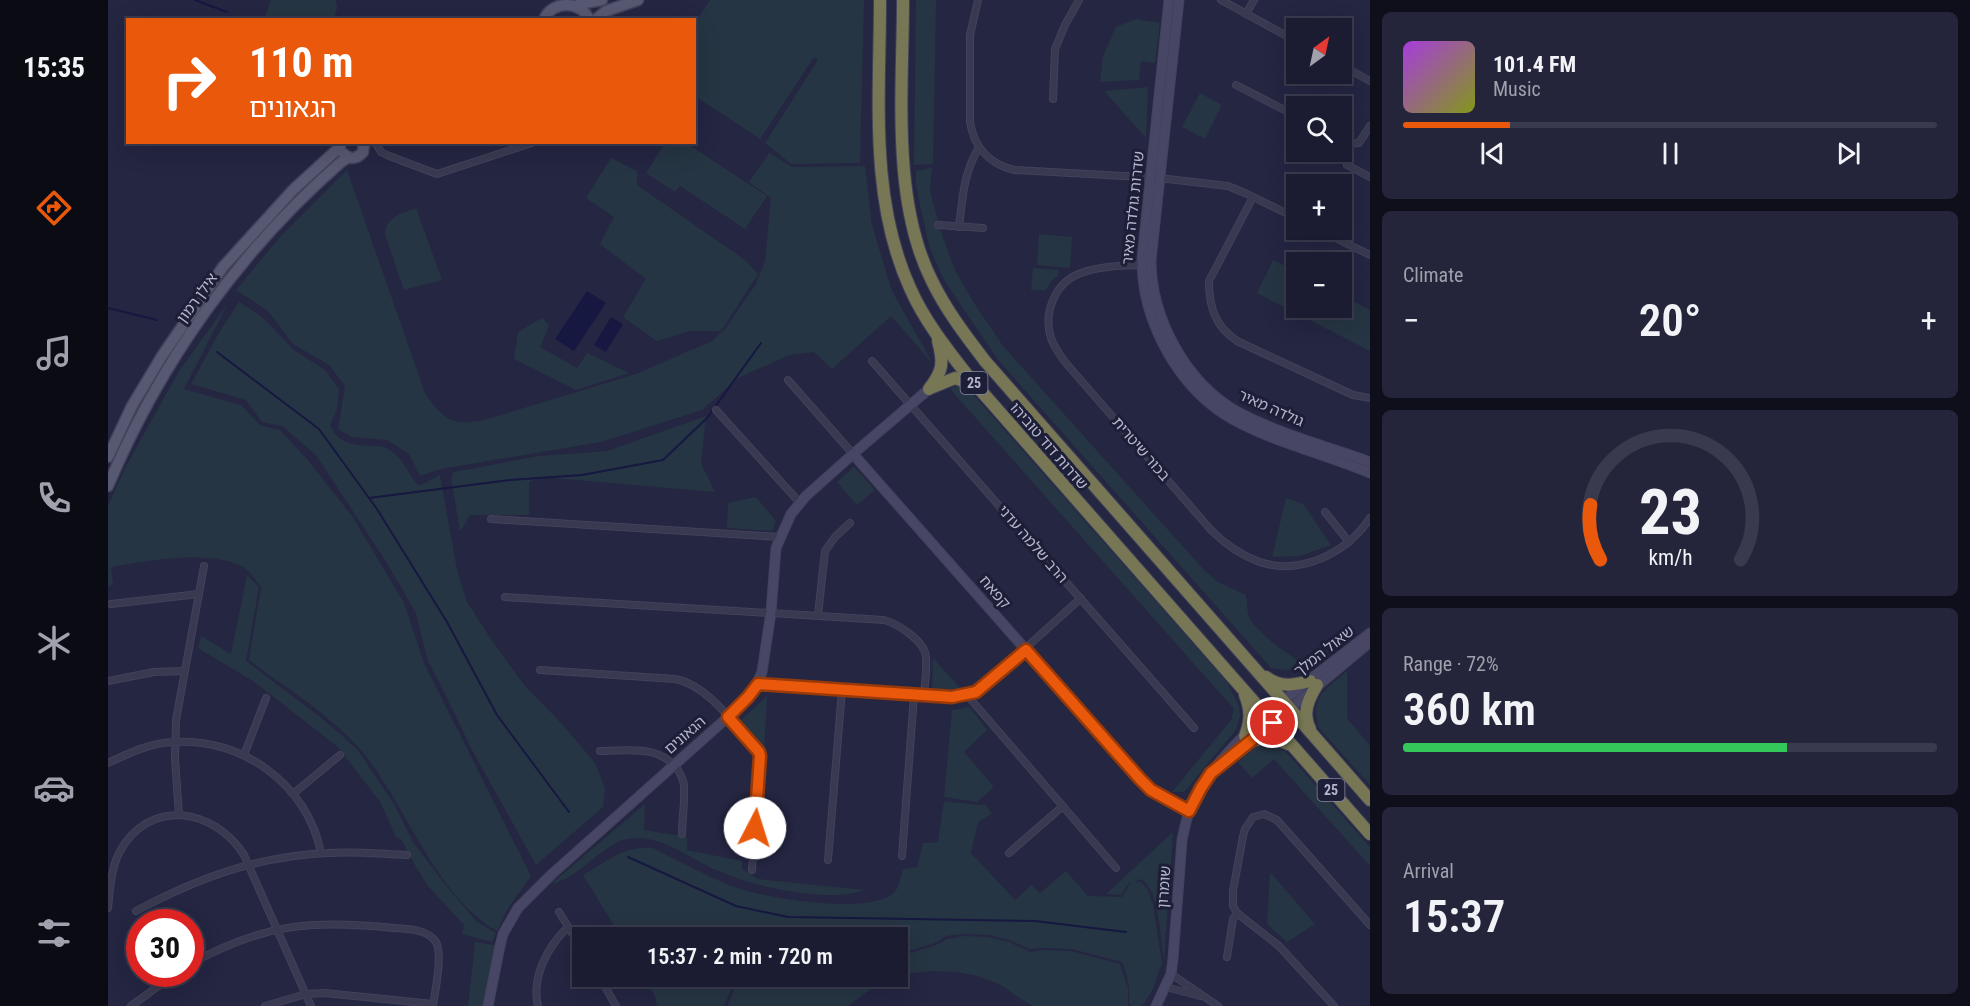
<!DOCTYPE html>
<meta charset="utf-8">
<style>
:root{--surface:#1b1c32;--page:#24253a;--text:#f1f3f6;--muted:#a0a1ac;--line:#393a4d;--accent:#ea580c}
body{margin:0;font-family:"Roboto Condensed","Noto Sans Hebrew",sans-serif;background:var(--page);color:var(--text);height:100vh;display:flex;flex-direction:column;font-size:22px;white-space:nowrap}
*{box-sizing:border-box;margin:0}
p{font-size:20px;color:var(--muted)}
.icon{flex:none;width:33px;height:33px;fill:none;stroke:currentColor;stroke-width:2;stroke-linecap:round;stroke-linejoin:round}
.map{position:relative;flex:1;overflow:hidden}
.details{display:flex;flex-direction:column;gap:12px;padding:12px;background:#0f0f1c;width:600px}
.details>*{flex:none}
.banner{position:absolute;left:18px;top:18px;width:570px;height:126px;border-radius:0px;box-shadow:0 6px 24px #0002,0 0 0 2px var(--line);background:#ea580c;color:#fff;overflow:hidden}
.needle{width:39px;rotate:33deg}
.buttons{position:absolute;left:1178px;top:18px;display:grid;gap:12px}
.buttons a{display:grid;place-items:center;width:66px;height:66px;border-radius:0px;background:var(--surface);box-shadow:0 6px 24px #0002,0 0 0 2px var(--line);font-size:30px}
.speed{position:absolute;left:18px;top:909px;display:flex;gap:12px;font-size:30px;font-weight:700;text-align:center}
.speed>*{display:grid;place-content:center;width:78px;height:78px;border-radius:50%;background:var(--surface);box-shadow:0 6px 24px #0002,0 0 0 2px var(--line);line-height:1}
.speed .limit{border:9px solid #d22;background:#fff;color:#111}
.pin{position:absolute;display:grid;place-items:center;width:51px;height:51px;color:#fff;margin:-26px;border:3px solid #fff;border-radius:50%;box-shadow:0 2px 6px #0007}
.me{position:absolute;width:66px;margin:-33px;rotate:5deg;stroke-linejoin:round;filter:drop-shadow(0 0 4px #0008)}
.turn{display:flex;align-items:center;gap:21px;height:126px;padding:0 24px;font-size:27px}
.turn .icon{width:78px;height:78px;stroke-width:2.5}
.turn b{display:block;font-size:42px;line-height:51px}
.big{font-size:45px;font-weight:600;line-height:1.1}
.details .tile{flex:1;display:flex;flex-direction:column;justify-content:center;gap:9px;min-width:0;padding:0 21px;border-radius:9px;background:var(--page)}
.details .dial{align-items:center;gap:0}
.dial svg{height:156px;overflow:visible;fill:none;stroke:var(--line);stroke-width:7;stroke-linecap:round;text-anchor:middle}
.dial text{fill:var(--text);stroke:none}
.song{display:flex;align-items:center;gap:18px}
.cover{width:72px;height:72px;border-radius:9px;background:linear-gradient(135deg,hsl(280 70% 55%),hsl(70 70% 35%))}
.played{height:6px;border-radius:3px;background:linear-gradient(90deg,var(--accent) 20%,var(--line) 20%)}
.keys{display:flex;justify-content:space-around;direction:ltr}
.heat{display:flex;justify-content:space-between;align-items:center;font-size:33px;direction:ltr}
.charge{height:9px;border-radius:4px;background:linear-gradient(90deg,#34c759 72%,var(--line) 0)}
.trip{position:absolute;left:464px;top:927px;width:336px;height:60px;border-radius:0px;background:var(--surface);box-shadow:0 6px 24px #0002,0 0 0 2px var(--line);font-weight:600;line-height:60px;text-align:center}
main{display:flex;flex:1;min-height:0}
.menu{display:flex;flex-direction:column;width:108px;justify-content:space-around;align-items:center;background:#0b0b14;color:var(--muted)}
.menu .icon{width:42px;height:42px}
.menu .on{color:var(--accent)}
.menu b{font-size:27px;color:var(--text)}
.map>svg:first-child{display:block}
.green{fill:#263543}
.water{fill:#161841}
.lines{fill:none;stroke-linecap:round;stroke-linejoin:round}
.stream{stroke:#161841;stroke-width:2}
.street-casing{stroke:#42425b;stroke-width:8}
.secondary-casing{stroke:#42425b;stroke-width:11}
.primary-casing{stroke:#42425b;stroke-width:13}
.highway-casing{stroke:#404159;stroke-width:14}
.street{stroke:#393951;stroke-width:6}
.secondary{stroke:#474665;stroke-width:9}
.primary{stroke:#575871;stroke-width:10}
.highway{stroke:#787755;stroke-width:12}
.route-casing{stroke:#983908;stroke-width:15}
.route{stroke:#ea580c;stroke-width:10}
.labels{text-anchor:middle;stroke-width:6;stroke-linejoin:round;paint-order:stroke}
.shield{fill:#1d1e37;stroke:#87889f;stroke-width:1.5}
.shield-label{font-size:14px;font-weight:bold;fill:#b5b5cc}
.street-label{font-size:15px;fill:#b5b5cc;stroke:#1d1e37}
</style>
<main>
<nav class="menu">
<b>15:35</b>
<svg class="icon on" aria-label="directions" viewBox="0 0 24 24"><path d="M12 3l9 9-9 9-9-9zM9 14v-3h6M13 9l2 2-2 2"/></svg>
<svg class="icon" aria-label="music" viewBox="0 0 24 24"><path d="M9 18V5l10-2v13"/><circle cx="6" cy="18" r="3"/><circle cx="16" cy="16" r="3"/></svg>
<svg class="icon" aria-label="phone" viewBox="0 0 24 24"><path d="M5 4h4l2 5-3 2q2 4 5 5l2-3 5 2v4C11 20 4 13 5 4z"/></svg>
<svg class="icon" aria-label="climate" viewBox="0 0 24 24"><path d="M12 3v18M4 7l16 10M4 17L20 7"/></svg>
<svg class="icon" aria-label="car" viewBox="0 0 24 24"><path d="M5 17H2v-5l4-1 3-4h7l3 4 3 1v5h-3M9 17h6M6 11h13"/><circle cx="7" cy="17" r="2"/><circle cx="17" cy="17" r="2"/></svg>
<svg class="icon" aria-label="filters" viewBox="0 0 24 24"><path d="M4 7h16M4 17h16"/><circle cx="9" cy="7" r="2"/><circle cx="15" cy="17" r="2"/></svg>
</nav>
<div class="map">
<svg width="1262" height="1006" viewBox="0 0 1262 1006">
<rect width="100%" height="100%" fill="#242642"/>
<g class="green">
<polygon points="163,0 228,0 229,8 226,19 156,19"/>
<polygon points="602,0 756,0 752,163 683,164 657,143 710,60 706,57 652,139 587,96 587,23"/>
<polygon points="808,0 828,0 825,164 806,165"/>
<polygon points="1028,19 1052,23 1047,63 1033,61 1031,80 992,82 995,56 1008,27"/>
<polygon points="1040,87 1038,138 996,91"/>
<polygon points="1092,93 1114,105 1097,139 1074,127"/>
<polygon points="558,142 578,143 659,196 637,229 572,186 567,192 538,173"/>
<path d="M661,153L684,167L757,166L764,225L784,291L825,364L783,316L724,369L706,352L681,355L630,378L594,410L493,442L333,469L312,476L301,454L279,440L243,437L230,429L237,386L221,365L185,344L160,311L128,290L172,237L239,170L317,393C337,423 347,427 383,418L528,374L604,341L617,329L648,284L657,261L663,198L641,182Z"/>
<polygon points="503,158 529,171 529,185 637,260 650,274 613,331 582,331 549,341 515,317 538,279 492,244 506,217 478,198"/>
<path d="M824,168L822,191L833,232L847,270L866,303L895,346L1097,571L1110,582L1138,595C1139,602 1139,613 1142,619C1155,638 1178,653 1198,666L1179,670L1163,668L890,360L836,280L821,246L808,186V171Z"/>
<path d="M308,208L334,280L296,290L277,234C278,216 294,214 308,208Z"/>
<polygon points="931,234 964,237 962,268 929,265"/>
<polygon points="1165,260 1188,272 1188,308 1233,308 1233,295 1262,310 1262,351 1149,293"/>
<polygon points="925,268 951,270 950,276 944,280 938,290 923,290"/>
<path d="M131,302L153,316L186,350L217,370L231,389L229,409L222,425C230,444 245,445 264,446C269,446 274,446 278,448C295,456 299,473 311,486L332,475L349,570L359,602L383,639L417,686L456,726L487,763L497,788L495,807L428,865L364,750L337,694L319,659L308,613L277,560L208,455L174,426L154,422L138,400L83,384L112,331Z"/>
<path d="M120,303L76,389L133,405L152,425L172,430L199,459L244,516L296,603L316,663L423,876L399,910L389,931C325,894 299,804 252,749C221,714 178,688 141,660L153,587C148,581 141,570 134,566C99,550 40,560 3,567L5,584L0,587V505L19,464L71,371Z"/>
<polygon points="434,318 441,325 432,347 469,368 479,353 521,373 468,390 406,359 410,332"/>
<polygon points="850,385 863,392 1119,682 1131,706 1132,716 1128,730 1076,792 1064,792 1123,720 1126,709 842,389"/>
<polygon points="598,416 593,463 607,492 434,477 421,482 421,515 362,515 352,532 343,477 346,472 431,456 499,451"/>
<polygon points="746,467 767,490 749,505 729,482"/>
<polygon points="648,497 668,521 664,531 619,528 620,503"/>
<polygon points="1178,498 1195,504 1223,545 1192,556 1164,557"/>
<polygon points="139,575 151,587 138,661 216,720 249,749 286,804 305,842 336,883 369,922 388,933 384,942 354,934 356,925 320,886 308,867 293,839 288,837 272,802 230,747 145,681 90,648 93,636 123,654"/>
<polygon points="825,658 853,689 824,689"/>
<path d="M1239,671V718L1262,746V785L1211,728C1201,696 1218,690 1239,671Z"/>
<polygon points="659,696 656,750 632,721"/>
<polygon points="861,707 879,730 856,752 886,787 869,802 836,797 844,710"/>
<polygon points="1153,745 1167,745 1179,753 1262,847 1262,866 1166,759 1144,778 1130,762 1145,748"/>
<path d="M836,801L870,805L877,804L884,814L870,822L863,853L907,900L923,885L932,893L958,871L980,896L1014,897L1023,882L1021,883L1013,895L998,894L1065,832L1056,960C1052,937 1052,894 1034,879L1026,882H1033L1039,888L1045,904L1054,963L1044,991L1034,1006H1024L1021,1004C1022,988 1020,976 1014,962L964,949L936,948L922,949L901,940L881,935L856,934L838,936L827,943L789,955V938C756,938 720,941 688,937C677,936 666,931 656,938L513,937L475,875C500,861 515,845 545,848C571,861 597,875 623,886C651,897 769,918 788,890C792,885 793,875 795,869L809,867L815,843L830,842Z"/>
<path d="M537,804L536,830L579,837V850L634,861V869L650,879L757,890C748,892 738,895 729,895C692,896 642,885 608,870C583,859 556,837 527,838C497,838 474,878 443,884Z"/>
<polygon points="1162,872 1207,924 1179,942 1159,924"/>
<polygon points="856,936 880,937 901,942 922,952 936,950 963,951 1012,964 1020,988 1020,1006 924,1006 891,984 870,976 849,972 825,971 804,973 785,979 763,989 740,1006 619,1006 627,988 628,977 789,976 789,957 828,945 839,939"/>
<polygon points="367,942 387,945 390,950 380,1006 360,1006"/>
<polygon points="626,977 624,987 616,1006 549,1006 547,996 536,977"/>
</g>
<g class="water">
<polygon points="479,291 498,303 466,351 447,339"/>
<polygon points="503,317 515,324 498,352 486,345"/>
</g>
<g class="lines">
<g class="stream">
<polyline points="87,0 119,12"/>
<polyline points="0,308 49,320"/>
<polyline points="109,352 211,429 269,509 339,622 389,715 461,812"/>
<polyline points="261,498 402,480 474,475 555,460 599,418 653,343"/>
<polyline points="520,857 628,906 680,917 927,921 1018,932"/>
</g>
<g class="street-casing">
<g id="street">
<path d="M870,0L862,35V122C866,147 881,164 906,170L1051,178L1120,186L1139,194L1188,218"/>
<polyline points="1113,0 1188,41"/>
<polyline points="1138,14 1146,0"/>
<polyline points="1233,65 1262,81"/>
<polyline points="1128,85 1188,116"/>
<polyline points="945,99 947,49 957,25 971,0"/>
<polyline points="1233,140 1240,144 1251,143 1262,126"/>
<polyline points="267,142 273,152 281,156 329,174 427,142"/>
<polyline points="1239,165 1262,177"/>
<path d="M1145,197L1101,281C1101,307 1107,326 1129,341L1245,395L1262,398"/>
<polyline points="830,225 875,228"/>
<path d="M851,227C855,196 855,175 871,147"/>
<polyline points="1211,230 1262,255"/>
<path d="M1037,265C1017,265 992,266 973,273C947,282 935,313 943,338C946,347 952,355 957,362L1103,530C1116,543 1131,554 1149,561C1191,577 1239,553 1262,518"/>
<polyline points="764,361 1086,728"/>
<polyline points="680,380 745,454"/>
<polyline points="608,410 692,503"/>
<polyline points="1217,512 1241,542"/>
<polyline points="383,519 672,537"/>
<path d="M397,597L776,620C790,624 817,641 818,657C819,669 817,683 816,695"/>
<polyline points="3,604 91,594"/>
<polyline points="710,615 717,551 727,537 742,523"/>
<path d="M432,670L567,679C601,685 629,728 651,752L652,756L644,870"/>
<polyline points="0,681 46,672 76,671"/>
<path d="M650,684L844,697C858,695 867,692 878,684L973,598"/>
<polyline points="859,695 1008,868"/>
<path d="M492,751C520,751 551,744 570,770C573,775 576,781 576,787C577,803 574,819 574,834"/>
<polyline points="136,755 158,698"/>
<path d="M0,763C21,753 42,743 65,742C134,737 200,785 213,853"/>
<polyline points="185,794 232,755"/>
<polyline points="71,815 67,759 68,720 96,566"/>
<polyline points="901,853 955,806"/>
<polyline points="794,856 806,695"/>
<polyline points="720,860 734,690"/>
<path d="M0,908C2,889 3,870 11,853C41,797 106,808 136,855L203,1006"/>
<path d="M28,911C90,878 149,856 220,853C246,851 273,854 299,855"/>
<polyline points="451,912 474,949"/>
<polyline points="1119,957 1125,919 1129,913"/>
<path d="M82,964C155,924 204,919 286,928C300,929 320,929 328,942C335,955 327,991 325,1006"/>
<polyline points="1063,974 1110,1006"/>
<polyline points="491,976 508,1006"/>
<polyline points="1058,987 1092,996"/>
<polyline points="23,1006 67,974"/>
<polyline points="157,1006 198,994 217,993 325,1004"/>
<path d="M430,1006C423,977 440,946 460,927"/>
<polyline points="1226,1006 1171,946 1129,913 1125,906 1125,891 1135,836 1137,829 1145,817 1156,814 1169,820 1262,925"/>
</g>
</g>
<g class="secondary-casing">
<g id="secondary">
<path d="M1061,0L1034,260C1034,321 1070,389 1126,420C1168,443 1217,454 1262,473"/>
<path d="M1071,0L1043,260C1043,318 1078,383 1130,412C1171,434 1218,446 1262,462"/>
<polyline points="745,454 1032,779 1043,790 1081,811"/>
<polyline points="1120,761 1262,642"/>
<polyline points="380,1006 392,946 395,934 410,908 444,874 620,717 647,688 654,672 663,612 668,548 683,514 698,496 745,454 821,389"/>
<path d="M1048,1006L1063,974L1065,959L1074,840C1077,826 1079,813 1086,800C1118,736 1206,678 1262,633"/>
</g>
</g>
<g class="primary-casing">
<g id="primary">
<polyline points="471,4 494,0"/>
<path d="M436,20C443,0 474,0 481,20"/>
<polyline points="487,20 498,11 530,0"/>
<path d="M236,154C242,160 249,159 255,152L256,142"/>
<polyline points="0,457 24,406 54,356 115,267 186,189 232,147"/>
<path d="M0,486C52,362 132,250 233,162L241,157"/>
</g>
</g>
<g class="highway-casing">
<g id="highway">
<path d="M772,0C772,96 761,198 802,288C816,320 838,348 860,376L1262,834"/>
<path d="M795,0C795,88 783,200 824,281C838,310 858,336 877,361L1262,800"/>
<polyline points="825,387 847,378 865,384"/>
<path d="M821,389C835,371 836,363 830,341"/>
<path d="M1158,677C1172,688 1186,685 1202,681"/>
<path d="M1137,695C1143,710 1143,720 1137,736"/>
<path d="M1202,729C1194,713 1200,700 1209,685"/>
<polyline points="1144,741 1162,737 1180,744"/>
</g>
</g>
<use href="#street" class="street"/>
<use href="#secondary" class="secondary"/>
<use href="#primary" class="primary"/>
<use href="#highway" class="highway"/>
</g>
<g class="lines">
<g class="route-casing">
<polyline id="route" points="647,828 652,756 651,752 620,717 640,697 650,684 844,697 868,692 918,650 1032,779 1043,790 1081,811 1093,788 1103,773 1165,723"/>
</g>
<use href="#route" class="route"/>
</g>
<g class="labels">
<g class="shield">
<rect x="852.5" y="372" width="27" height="22" rx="4.5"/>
<rect x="1209.5" y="779" width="27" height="22" rx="4.5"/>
</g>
<g class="shield-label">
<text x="866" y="388">25</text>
<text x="1223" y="795">25</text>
</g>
<g class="street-label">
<text transform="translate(1025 208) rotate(-84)" y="5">שדרות גולדה מאיר</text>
<text transform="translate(89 298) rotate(-54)" y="5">אילן רמון</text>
<text transform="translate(1163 408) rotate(24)" y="5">גולדה מאיר</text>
<text transform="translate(941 446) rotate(49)" y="5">שדרות דוד טוביהו</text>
<text transform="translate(1033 449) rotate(49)" y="5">בכור שיטרית</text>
<text transform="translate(925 544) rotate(49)" y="5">הרב שלמה עדני</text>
<text transform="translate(887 592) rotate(49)" y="5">קפאח</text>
<text transform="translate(1216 651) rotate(-38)" y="5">שאול המלך</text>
<text transform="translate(577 735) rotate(-41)" y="5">הגאונים</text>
<text transform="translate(1056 887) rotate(-86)" y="5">שומרון</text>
</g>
</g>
</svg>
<div class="buttons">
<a><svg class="needle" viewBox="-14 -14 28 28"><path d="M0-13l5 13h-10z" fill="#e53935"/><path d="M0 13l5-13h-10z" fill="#a0a1ac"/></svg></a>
<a><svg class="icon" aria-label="search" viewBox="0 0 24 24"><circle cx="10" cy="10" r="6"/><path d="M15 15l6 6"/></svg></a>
<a>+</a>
<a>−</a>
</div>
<div class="speed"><div class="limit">30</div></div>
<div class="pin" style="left:1165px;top:723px;background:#d93025"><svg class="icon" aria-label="arrive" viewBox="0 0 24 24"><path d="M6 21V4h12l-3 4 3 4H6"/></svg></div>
<svg class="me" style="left:647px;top:828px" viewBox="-20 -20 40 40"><circle r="19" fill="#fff"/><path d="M0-13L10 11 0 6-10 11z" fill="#ea580c"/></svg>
<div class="trip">15:37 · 2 min · 720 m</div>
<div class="banner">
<div class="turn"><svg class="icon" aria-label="right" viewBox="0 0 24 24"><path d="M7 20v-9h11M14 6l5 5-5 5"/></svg><div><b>110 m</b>הגאונים</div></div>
</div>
</div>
<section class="details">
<div class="tile">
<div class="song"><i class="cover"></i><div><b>101.4 FM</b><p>Music</p></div></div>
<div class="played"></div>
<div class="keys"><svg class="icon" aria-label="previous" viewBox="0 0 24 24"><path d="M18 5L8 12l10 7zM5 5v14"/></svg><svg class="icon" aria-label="pause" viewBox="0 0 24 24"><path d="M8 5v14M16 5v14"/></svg><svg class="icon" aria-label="next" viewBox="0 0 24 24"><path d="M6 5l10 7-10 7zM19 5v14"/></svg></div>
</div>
<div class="tile"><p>Climate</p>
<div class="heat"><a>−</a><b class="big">20°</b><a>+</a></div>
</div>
<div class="tile dial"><svg viewBox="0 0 100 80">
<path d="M14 69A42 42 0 1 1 86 69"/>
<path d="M14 69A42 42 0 0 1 9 41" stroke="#ea580c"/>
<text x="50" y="56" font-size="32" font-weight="700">23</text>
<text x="50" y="72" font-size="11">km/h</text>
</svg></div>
<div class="tile"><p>Range · 72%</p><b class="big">360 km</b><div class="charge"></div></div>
<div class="tile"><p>Arrival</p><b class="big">15:37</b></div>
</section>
</main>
